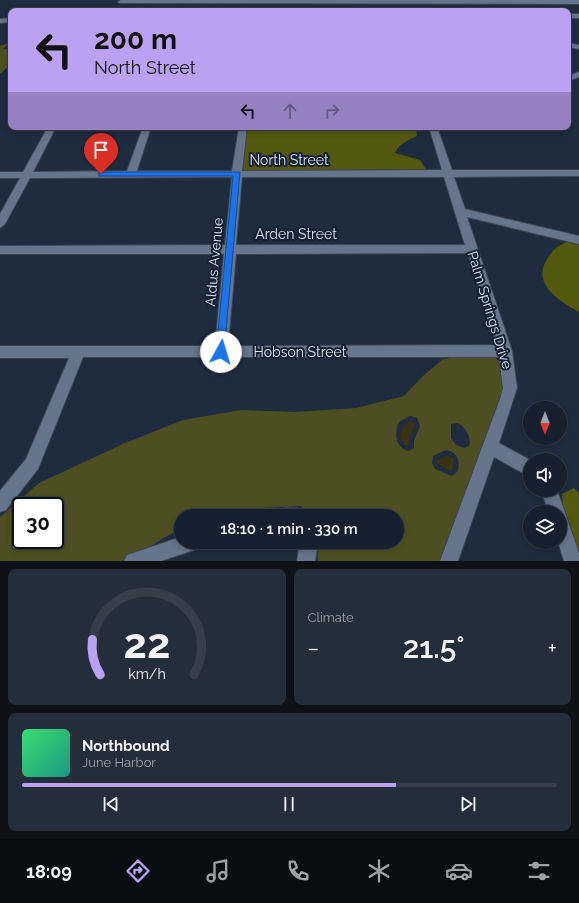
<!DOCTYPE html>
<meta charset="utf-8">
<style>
:root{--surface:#17202e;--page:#242d3a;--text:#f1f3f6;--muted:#9ea3aa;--line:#363e4a;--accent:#bca0f2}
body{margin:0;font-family:Raleway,sans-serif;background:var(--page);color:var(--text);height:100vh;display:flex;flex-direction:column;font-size:15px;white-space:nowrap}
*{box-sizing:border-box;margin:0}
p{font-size:13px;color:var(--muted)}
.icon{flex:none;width:22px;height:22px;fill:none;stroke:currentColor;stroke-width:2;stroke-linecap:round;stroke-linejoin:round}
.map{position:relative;height:561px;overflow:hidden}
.sheet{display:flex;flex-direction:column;gap:8px;padding:8px;background:#0d1219;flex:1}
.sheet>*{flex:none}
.banner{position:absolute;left:8px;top:8px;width:563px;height:122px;border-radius:8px;box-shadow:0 2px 6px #0003,0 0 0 1px var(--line);background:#bca0f2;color:#111;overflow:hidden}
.needle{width:26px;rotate:180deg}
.fabs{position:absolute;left:523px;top:401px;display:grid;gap:8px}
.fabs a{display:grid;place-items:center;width:44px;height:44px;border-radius:50%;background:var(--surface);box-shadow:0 2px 6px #0003,0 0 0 1px var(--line);font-size:20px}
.speed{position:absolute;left:12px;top:497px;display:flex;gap:8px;font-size:20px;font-weight:700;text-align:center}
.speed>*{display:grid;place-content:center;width:52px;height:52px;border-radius:50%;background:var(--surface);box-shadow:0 2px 6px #0003,0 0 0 1px var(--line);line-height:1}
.speed .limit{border:2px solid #111;border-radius:6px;background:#fff;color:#111}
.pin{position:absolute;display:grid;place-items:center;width:34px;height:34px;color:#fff;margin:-41px -17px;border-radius:50% 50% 50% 0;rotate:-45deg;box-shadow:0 0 4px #0007}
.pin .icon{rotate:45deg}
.me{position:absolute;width:44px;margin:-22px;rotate:6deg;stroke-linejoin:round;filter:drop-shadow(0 0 3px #0008)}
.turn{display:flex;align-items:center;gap:14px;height:84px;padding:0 20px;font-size:18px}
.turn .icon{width:52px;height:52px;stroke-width:2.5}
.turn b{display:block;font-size:28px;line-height:34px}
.lanes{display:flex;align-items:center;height:38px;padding:0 20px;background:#0003;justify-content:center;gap:20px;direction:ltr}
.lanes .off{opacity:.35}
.big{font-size:30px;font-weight:600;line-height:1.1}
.sheet .card{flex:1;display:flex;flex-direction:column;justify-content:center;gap:6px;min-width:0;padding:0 14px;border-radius:8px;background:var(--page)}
.sheet .dial{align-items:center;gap:0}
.dial svg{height:104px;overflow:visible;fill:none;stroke:var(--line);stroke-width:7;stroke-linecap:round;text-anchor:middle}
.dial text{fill:var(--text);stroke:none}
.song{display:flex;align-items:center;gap:12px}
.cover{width:48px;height:48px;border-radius:6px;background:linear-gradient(135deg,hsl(140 70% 55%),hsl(170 70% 35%))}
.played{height:4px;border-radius:2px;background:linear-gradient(90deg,var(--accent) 70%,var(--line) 70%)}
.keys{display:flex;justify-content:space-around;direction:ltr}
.heat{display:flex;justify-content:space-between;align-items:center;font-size:22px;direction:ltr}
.sheet .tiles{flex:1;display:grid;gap:8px;grid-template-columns:1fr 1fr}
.card:last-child{grid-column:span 2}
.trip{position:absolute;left:174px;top:509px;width:230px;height:40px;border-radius:20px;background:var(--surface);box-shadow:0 2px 6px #0003,0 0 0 1px var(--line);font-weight:600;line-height:40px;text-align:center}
.dock{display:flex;height:64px;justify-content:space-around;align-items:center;background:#090d12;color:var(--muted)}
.dock .icon{width:28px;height:28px}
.dock .active{color:var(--accent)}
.dock b{font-size:18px;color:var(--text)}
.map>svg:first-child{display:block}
.green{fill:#4d4f22;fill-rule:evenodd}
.forest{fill:#54570e}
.sand{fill:#3a3211}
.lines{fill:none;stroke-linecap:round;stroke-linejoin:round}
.minor-casing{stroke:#3b4555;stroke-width:2}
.minor{fill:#67758c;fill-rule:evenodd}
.route{fill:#1a73e8;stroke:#114b97}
.labels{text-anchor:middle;stroke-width:4;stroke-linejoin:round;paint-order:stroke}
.street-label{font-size:14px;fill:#dae2ef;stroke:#162134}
</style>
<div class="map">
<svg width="579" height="561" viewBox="0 0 579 561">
<rect width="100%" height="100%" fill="#1f2b3e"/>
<g class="green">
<polygon points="11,42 3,49 11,49 11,64 0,74 0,46"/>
<path d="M462,355H491L503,363L505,386L442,561H318L317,542H397V516H306L301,506L247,509L225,516H181V530C167,534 158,543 145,549C136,553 130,555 123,561H0V517L39,483L123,444L183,420L241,410L295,412L356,408L404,396L425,374L442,360ZM410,416L417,418L420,426L414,441V448L408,451C395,446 394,434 399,422ZM457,423C465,425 472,438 469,446L465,448L456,445L451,438V424ZM446,450C458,452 460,461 458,471L452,476L435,469L432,463L433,456ZM21,506H55V540H21Z"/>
</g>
<g class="forest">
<path d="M247,127H416L417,136C408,140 399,144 395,153L420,160L427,171L241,172Z"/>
<path d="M570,241L579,243V312C560,302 531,284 547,259C555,247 557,246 570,241Z"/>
<polygon points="574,488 579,493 579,554 563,510 562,494"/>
</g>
<g class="sand">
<path d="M410,421L415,424L409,439L410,445L407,446C396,438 400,428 410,421Z"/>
<polygon points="446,455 453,458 453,468 451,471 436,463 437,460 442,459"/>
</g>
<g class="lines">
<g class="minor-casing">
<g id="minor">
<polygon points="121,0 579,0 579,4 119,3 118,2"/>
<rect x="568" y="14" width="11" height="4"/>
<polygon points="11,18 11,22 0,23 0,19"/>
<polygon points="568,43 579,45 579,49 568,47"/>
<polygon points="579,72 579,77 568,81 568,76"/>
<path d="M48,127H56L33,172L127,171L143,127H151L137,171H232L239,127H247L242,171L442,170L429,127H437L452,170H579V176L454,177L465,209L579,236V244L467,217L512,351L517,388L499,443L530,460V477L494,457L458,561H440L500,399L503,388L499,357H83L38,469L6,510L0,512V491L26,459L69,358H0V346H215L224,254H0V246L225,245L232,177L30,178L5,224L0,228V214L20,178H0V172H23ZM242,177H444L465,245H236ZM468,253L497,345L228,346L236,254Z"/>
<polygon points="541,490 557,490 579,553 579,561 564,561 558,542 560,542 560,512 549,512"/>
<polygon points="286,508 296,508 302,510 304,516 278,516 280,510"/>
<polygon points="181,537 181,542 203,542 200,548 161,561 124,561 127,555"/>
<polygon points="300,542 318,542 315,561 297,561"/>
</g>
</g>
<use href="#minor" class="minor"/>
</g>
<polygon class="route" points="101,172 240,172 224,355 221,356 216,352 233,176 99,176 99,173"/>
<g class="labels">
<g class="street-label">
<text x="289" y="165">North Street</text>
<text x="296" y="239">Arden Street</text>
<text transform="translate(214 262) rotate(-85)" y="5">Aldus Avenue</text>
<text transform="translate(490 310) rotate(73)" y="5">Palm Springs Drive</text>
<text x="300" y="357">Hobson Street</text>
</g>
</g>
</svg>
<div class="fabs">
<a><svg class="needle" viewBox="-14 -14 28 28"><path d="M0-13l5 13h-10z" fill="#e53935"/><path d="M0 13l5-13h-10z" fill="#9ea3aa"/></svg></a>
<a><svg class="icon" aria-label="sound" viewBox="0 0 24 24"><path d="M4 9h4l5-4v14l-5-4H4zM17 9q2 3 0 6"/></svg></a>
<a><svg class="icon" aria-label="layers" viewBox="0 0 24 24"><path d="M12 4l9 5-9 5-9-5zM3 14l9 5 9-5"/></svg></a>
</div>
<div class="speed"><div class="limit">30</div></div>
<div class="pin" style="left:101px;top:174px;background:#d93025"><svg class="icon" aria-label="arrive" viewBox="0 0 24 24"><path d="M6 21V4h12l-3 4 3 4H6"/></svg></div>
<svg class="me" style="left:221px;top:352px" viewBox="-20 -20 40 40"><circle r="19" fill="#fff"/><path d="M0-13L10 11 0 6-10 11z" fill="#1a73e8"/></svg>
<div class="trip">18:10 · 1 min · 330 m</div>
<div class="banner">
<div class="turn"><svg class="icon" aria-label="left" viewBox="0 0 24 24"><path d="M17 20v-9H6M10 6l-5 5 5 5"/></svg><div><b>200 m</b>North Street</div></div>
<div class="lanes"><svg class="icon" aria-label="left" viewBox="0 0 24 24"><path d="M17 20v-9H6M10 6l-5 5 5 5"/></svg><svg class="icon off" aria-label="ahead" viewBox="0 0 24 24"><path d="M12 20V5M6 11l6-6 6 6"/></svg><svg class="icon off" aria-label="right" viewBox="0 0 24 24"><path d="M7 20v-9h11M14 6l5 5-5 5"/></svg></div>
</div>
</div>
<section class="sheet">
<div class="tiles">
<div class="card dial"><svg viewBox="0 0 100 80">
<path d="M14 69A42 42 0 1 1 86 69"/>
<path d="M14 69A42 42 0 0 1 8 42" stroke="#bca0f2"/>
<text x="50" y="56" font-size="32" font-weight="700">22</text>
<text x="50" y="72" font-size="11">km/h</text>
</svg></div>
<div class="card"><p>Climate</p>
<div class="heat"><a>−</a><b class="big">21.5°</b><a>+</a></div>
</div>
<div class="card">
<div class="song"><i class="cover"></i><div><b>Northbound</b><p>June Harbor</p></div></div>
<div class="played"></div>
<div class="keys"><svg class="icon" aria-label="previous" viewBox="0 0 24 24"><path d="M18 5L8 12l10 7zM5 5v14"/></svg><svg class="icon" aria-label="pause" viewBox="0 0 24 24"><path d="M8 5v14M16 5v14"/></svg><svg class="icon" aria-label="next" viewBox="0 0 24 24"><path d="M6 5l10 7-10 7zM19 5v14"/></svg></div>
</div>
</div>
</section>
<nav class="dock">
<b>18:09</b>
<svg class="icon active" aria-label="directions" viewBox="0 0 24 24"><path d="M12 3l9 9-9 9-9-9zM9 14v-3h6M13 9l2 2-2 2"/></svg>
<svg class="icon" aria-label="music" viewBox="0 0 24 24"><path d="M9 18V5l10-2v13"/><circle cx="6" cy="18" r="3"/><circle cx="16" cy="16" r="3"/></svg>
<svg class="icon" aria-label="phone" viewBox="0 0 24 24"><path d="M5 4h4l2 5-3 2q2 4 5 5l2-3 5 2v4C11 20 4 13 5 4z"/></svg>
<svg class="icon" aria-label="climate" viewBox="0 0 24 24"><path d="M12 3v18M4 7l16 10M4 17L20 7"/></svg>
<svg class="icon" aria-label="car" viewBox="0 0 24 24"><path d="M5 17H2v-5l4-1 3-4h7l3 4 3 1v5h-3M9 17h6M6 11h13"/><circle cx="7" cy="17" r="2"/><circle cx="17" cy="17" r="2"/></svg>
<svg class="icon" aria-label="filters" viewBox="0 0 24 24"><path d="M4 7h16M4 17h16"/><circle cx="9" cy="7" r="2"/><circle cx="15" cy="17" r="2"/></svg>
</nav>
